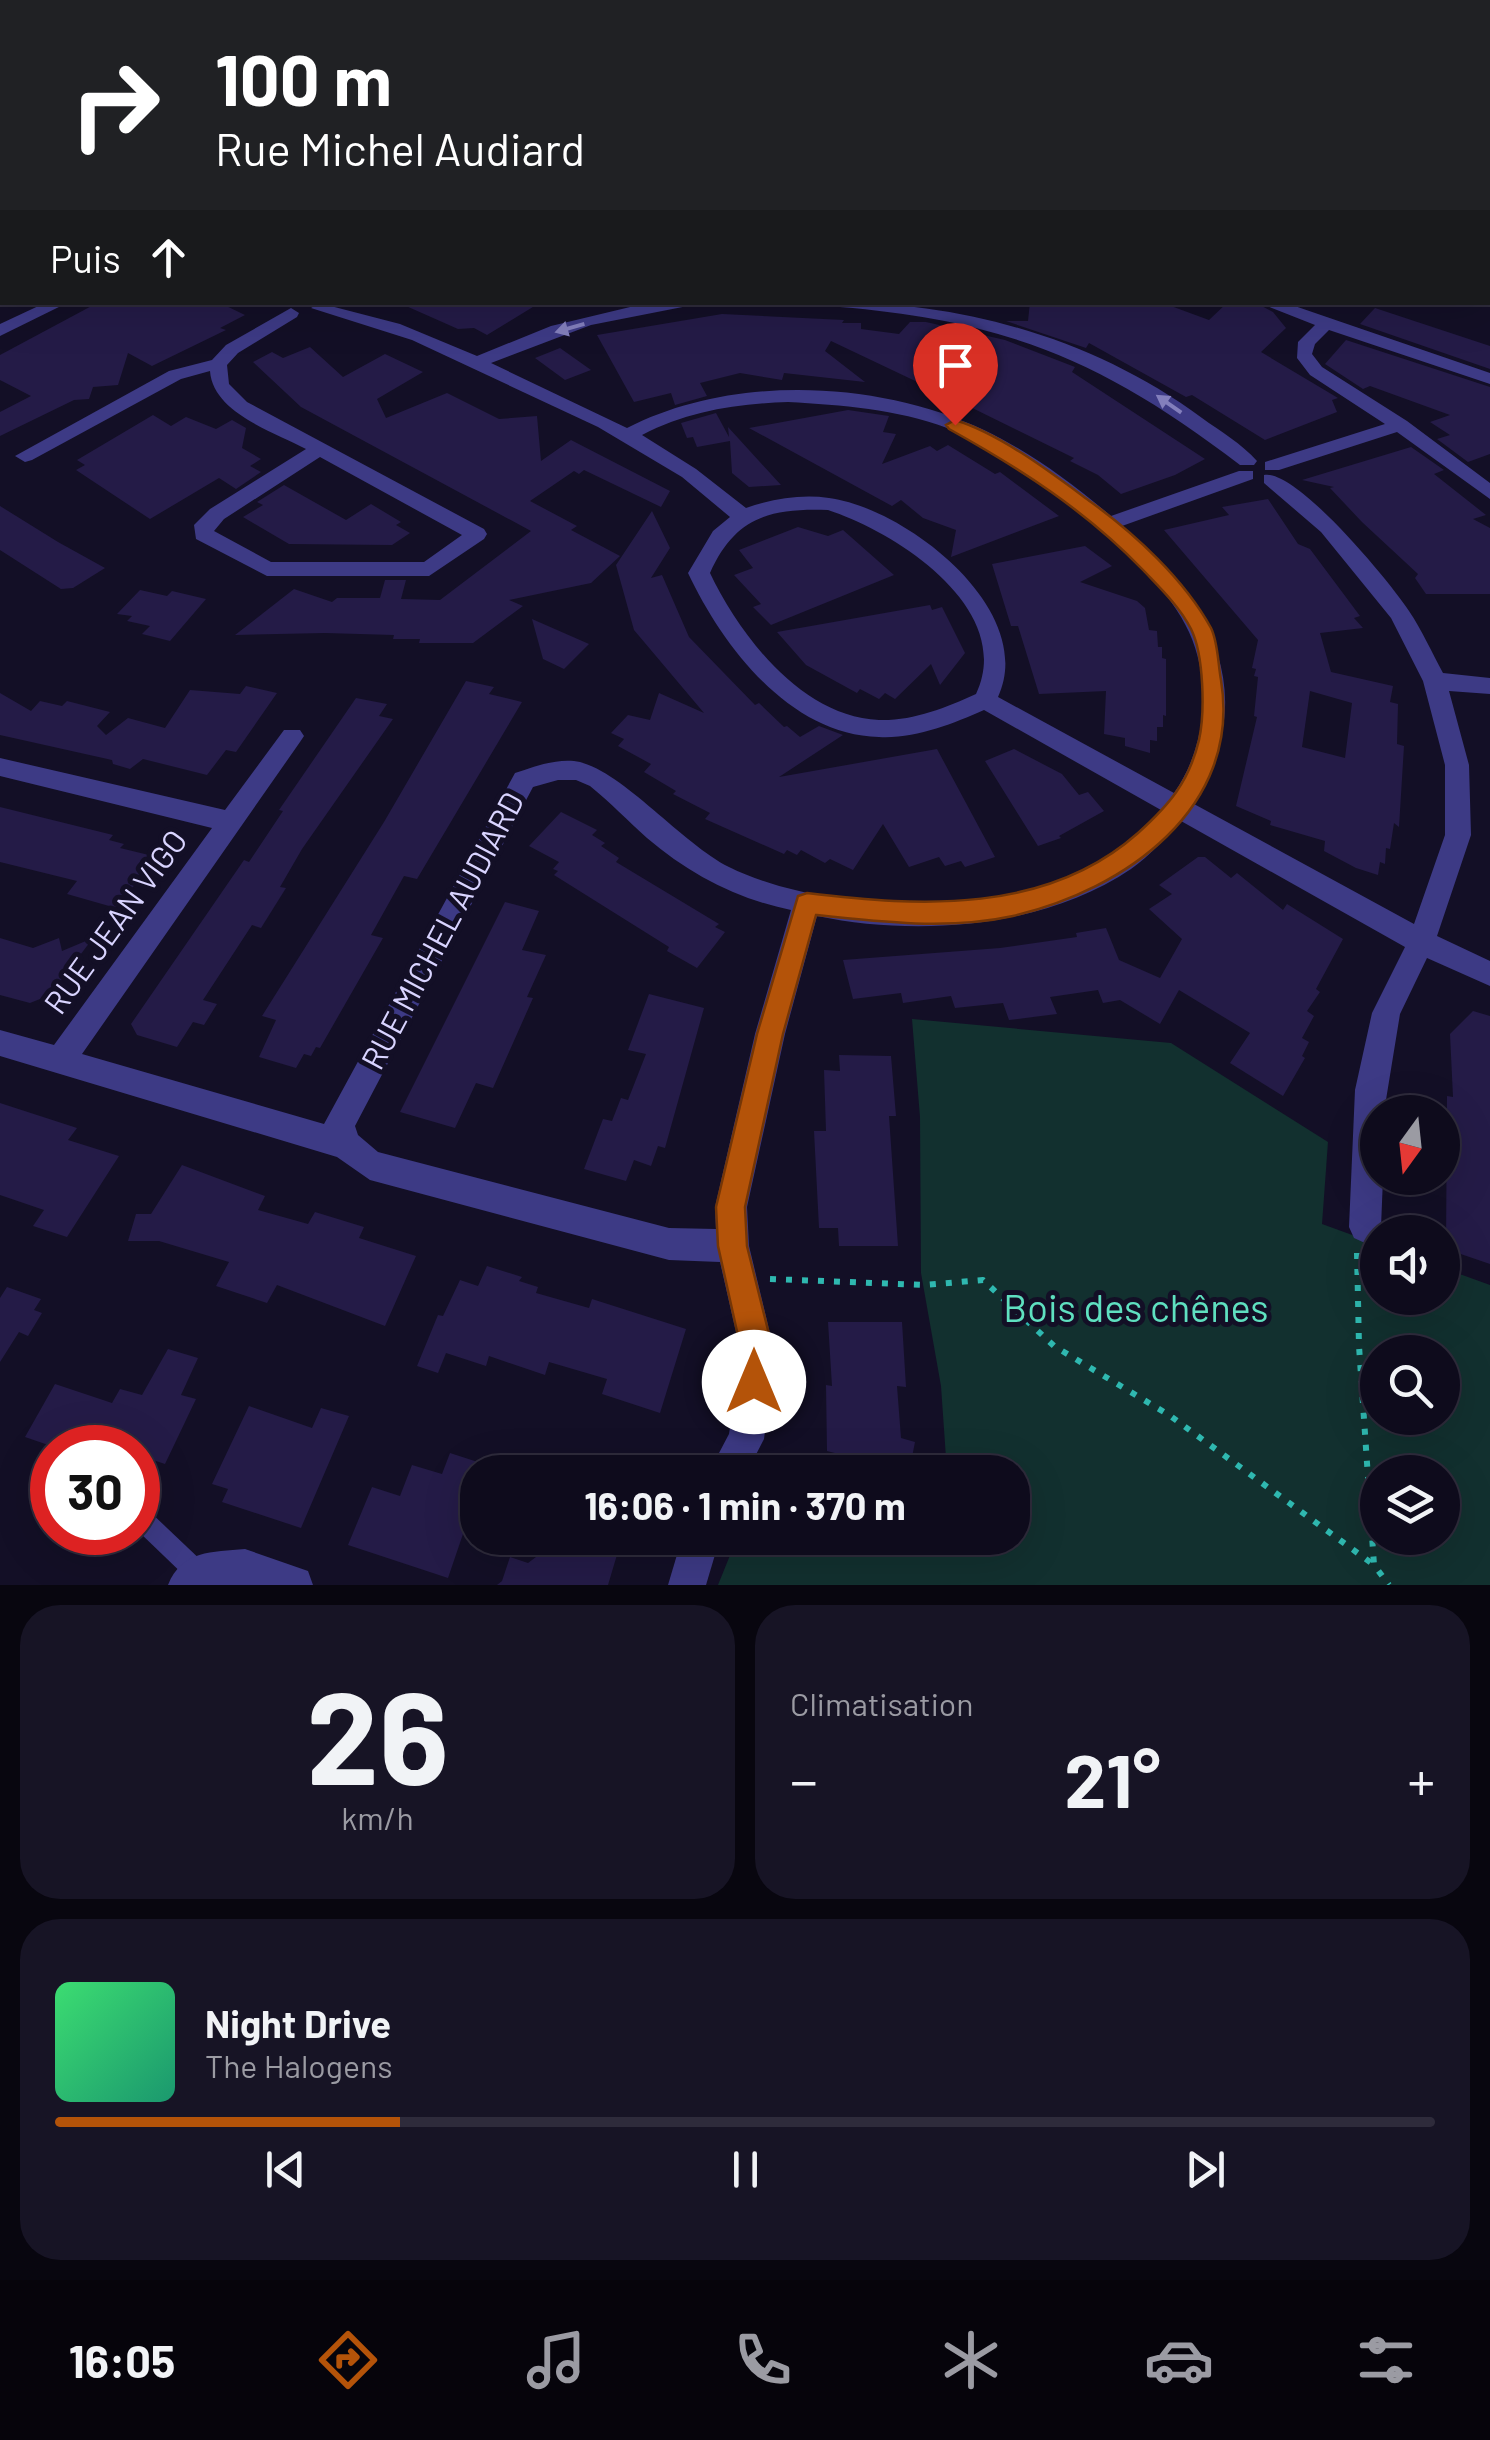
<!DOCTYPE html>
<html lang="fr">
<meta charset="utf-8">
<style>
:root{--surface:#0e0b1c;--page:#171425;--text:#f1f3f6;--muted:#9b9ba3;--line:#2e2b3b;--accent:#b45309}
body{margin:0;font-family:Barlow,sans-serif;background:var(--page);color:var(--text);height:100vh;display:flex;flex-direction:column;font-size:38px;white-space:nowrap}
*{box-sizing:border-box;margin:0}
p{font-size:32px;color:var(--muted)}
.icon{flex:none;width:55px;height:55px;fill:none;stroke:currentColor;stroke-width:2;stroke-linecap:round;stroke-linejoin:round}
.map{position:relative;height:1585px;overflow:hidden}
.side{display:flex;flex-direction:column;gap:20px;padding:20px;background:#08060f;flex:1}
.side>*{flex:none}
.hud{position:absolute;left:0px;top:0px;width:1490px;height:305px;box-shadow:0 10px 40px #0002,0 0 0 2px var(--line);background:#202124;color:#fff;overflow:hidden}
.needle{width:65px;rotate:195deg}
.buttons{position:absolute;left:1360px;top:1095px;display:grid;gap:20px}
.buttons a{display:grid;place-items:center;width:100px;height:100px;border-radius:50%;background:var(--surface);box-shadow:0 10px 40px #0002,0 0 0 2px var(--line);font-size:50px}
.speed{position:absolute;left:30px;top:1425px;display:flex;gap:20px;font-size:50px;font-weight:700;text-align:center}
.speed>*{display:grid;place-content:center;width:130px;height:130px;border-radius:50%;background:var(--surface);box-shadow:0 10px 40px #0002,0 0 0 2px var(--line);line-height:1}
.speed .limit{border:15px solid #d22;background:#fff;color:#111}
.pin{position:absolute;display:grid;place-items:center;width:85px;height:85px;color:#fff;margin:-102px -42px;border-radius:50% 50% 50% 0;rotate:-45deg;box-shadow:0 0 10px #0007}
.pin .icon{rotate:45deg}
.me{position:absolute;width:110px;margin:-55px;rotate:0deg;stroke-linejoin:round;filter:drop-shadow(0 0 8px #0008)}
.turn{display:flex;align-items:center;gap:35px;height:210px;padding:0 50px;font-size:45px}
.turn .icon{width:130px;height:130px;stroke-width:2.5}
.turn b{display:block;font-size:70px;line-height:85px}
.then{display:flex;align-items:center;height:95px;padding:0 50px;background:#0003;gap:20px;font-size:38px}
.big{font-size:75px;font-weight:700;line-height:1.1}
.side .tile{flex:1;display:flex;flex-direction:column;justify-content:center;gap:15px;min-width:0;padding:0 35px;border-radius:40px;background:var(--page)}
.side .dial{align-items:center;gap:0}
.dial b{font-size:130px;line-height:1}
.song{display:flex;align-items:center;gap:30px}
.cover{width:120px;height:120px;border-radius:15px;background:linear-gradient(135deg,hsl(140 70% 55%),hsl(160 70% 35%))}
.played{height:10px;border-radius:5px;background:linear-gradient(90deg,var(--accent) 25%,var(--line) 25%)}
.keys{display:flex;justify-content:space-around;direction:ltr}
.heat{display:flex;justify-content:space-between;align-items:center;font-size:55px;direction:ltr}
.side .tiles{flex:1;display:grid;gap:20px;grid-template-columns:1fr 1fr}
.tile:last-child{grid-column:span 2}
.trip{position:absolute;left:460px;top:1455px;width:570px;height:100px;border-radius:40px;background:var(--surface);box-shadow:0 10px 40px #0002,0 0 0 2px var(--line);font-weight:700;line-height:100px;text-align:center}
.tabs{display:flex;height:160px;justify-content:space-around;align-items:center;background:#06040b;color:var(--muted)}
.tabs .icon{width:70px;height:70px}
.tabs .active{color:var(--accent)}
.tabs b{font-size:45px;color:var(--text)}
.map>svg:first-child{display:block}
.green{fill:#12302f;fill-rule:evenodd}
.building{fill:#241b47;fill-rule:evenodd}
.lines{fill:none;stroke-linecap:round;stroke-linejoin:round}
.path-far1{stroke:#2fb8b0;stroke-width:2.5;stroke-dasharray:2.5 4;stroke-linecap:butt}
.path{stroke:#2fb8b0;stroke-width:6;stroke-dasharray:6 10;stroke-linecap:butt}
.service{fill:#3d3a85;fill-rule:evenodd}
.minor{fill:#3d3a85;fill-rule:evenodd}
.tertiary{fill:#3d3a85;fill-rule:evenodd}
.oneway{fill:#837fbc}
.route{fill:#b45309;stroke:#753606;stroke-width:2.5}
.labels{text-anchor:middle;stroke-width:10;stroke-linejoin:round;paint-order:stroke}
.street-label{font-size:32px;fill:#d9d4ff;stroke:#130f26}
.near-park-label{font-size:38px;fill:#5fe0c0;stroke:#130f26}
</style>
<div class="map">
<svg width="1490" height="1585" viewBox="0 0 1490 1585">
<rect width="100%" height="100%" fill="#130f26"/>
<path class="green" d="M912,1019L1171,1043L1328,1142L1322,1224L1377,1244L1378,1298H1442L1443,1268L1490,1285V1585H718L737,1538H1012V1472H947L941,1386L921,1273L920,1117ZM1378,1352H1442V1418H1378ZM1378,1472H1442V1538H1378Z"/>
<g class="building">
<polygon points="99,302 218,302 245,315 220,328 226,330 152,366 128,353 118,385 93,387 89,399 74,400 0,436 0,412 31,396 0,380 0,355"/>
<polygon points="397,302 541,302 487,335 474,328 458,329"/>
<polygon points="1030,302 1160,302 1209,320 1228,302 1254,302 1273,312 1286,328 1261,352 1338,398 1332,400 1337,412 1265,440 1192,395 1186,397 1089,343 1086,348 1006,321 1028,321"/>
<polygon points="1375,308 1490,346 1490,369 1360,324"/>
<polygon points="722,314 844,320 842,323 861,323 861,329 899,334 910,322 926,322 1005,340 1075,367 1072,372 1205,459 1175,475 1121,494 1098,475 1070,461 1074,458 952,398 952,390 930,388 831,341 825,351 865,382 784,373 782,380 740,373 700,383 707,396 675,405 671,393 634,402 597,335"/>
<polygon points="1346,340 1490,387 1490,454 1468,462 1437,439 1450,435 1430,422 1450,415 1370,386 1363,389 1325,364"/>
<polygon points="310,347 343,377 385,354 423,372 377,399 386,418 447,393 499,419 537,416 541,461 571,440 670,491 661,507 584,470 579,474 574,471 530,501 577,526 571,530 620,556 591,583 509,600 523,606 473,643 419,643 420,639 393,639 394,635 325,633 235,635 294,589 332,602 337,598 380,598 385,580 406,580 401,599 440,600 531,531 301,407 253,362 272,352 283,358"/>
<polygon points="560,348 591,370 565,380 535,358"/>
<polygon points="848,410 889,416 883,432 896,434 882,464 930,446 937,451 948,445 995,474 1000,472 1059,516 951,557 956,530 923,518 901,500 892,506 749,428"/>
<polygon points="716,413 729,437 728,427 781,485 749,487 732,473 730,441 697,447 693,437 687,438 681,423"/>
<polygon points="153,415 171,426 186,417 216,429 232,420 246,428 242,448 261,459 250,466 261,472 236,489 219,478 150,519 76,470 85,465 77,460"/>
<polygon points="1411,447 1444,470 1434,474 1486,515 1473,519 1490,528 1490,594 1426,594 1415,578 1418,574 1362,522 1330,488 1334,487 1302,480"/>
<polygon points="284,485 346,520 371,504 401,522 396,525 410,533 392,545 289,544 243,517 263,505 257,502"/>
<path d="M1268,499L1298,544L1310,549L1360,616L1354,618L1363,628L1320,633L1331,672L1393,686L1390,702L1398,704L1397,744L1404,746L1399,827L1394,823L1390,849L1386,848L1385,864L1380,862L1378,875L1356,868L1324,851L1325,841L1270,825L1271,821L1236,806L1257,717L1254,716L1258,677L1254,676L1256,669L1252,668L1258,640L1164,530L1229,515L1222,507ZM1310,691L1352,703L1345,758L1302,747Z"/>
<polygon points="0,506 58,542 105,568 73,588 61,589 0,550"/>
<polygon points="652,511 670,548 651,578 662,575 689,637 755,705 759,703 784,727 787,726 800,737 819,726 843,735 779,777 937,749 995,857 965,867 961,861 945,866 939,857 909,867 883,824 853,870 830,859 825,863 801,850 797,855 787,850 784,854 705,819 710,813 673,794 676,791 644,772 651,764 618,746 624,739 611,733 628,715 650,720 659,693 704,713 634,630 616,565"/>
<polygon points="798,527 828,536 843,530 894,575 771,625 753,607 761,604 734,575 753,568 739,550"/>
<polygon points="1085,546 1112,566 1080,582 1137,601 1145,608 1149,630 1157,631 1158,647 1162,647 1162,658 1166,659 1166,716 1163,715 1163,727 1157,727 1157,741 1150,740 1150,753 1125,746 1125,738 1104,734 1106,691 1039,694 1018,626 1011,626 992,564"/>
<polygon points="140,590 167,596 172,591 206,599 170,641 142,634 150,626 127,621 132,616 117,614"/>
<polygon points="930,605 932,610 942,607 965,653 940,685 931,664 895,699 885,693 879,699 860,689 857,693 806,665 777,632"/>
<polygon points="532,619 589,644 564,669 543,659"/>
<polygon points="466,681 494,687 489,694 522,702 417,879 404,876 371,935 383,938 320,1048 316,1047 311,1056 304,1054 296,1068 259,1057 276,1020 262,1016 384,822"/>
<polygon points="246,686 277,693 236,752 226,750 207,775 143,759 130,769 113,764 112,760 0,735 0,693 31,711 40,701 62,706 67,701 110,712 97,726 106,735 128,718 165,728 190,690 240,694"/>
<polygon points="356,698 387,704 379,716 393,719 302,849 280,887 286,888 261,928 252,925 203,1000 217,1004 204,1025 193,1022 177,1047 137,1035 131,1024 244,860 249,862 283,811 279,810"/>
<polygon points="1014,749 1062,774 1079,795 1088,792 1104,811 1059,836 1061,838 1038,846 985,761"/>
<polygon points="0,807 113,835 109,840 124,844 120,848 157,857 116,908 67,894 77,881 0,862"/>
<polygon points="561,812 597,830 592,835 605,843 601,846 619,858 616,862 719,924 715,927 725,932 697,968 667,951 669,947 554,875 558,871 553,869 559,862 529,846"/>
<polygon points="1198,857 1205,857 1231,878 1237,873 1283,910 1287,904 1343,939 1316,989 1320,992 1307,1011 1314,1016 1302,1038 1309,1042 1302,1056 1305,1058 1283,1096 1230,1063 1250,1033 1179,990 1160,1024 1120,1000 1103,1003 1098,990 1050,997 1057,1014 1009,1020 1003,1003 955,1008 951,996 903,1003 901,993 853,999 843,960 1000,948 1077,937 1076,933 1106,928 1119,960 1160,978 1182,939 1149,909 1172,894 1159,885"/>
<polygon points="505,902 539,911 522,950 546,955 527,997 533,998 493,1088 476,1083 455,1128 400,1112"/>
<polygon points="0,938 33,948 59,938 62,951 93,938 50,995 30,1003 0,995"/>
<polygon points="649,994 704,1008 665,1148 658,1146 651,1166 634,1160 626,1181 584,1169 603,1119 612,1121 621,1098 628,1100 646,1054 628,1050"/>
<polygon points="1473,1011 1490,1016 1490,1264 1446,1249 1447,1096 1453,1097 1450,1034"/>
<polygon points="839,1055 891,1056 896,1116 889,1116 898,1246 839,1246 838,1228 819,1228 814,1131 826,1131 824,1070 840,1071"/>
<polygon points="0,1103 77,1128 68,1140 119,1156 67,1237 33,1226 44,1210 0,1195"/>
<polygon points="182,1165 265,1196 258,1210 308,1224 315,1212 364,1227 359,1238 416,1256 385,1326 277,1285 267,1303 216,1286 229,1262 159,1241 128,1241 136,1214 151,1214"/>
<polygon points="487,1266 522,1277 519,1281 538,1287 536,1293 589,1308 592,1299 686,1329 660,1413 602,1394 607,1379 549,1362 545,1375 489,1356 486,1366 446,1353 438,1373 417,1366 438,1315 443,1316 460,1280 478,1286"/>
<polygon points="7,1287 41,1299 34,1310 42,1313 28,1336 19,1332 0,1362 0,1298"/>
<polygon points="828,1322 902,1322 906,1387 897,1386 901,1438 915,1442 909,1472 827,1451 826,1385 832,1386"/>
<polygon points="168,1349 198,1358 181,1395 196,1399 165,1464 138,1455 138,1448 57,1448 25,1437 55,1384 112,1403 120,1389 142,1395"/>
<polygon points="249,1406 312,1428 321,1408 349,1416 301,1528 222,1502 228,1489 212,1484"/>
<polygon points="450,1453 487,1465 484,1472 478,1472 478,1490 448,1578 348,1545 372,1487 400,1496 412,1465 442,1474"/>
<polygon points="551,1538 622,1538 608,1585 497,1585 502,1581 510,1557 528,1563 548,1548"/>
</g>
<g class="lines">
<g class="path-far1">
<polyline points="86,0 119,0"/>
<polyline points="225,2 234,0"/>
</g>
<g class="path">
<polyline points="1357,1253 1359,1346 1374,1565 1389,1585"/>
<polyline points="770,1279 924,1285 983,1280 1054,1346 1169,1415 1374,1565"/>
</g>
<g class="service">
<rect x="1488" y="202" width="2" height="6"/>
<rect x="1488" y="242" width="2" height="6"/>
<polygon points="138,1506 147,1509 206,1565 209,1573 206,1581 198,1584 190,1581 138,1531"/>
</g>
<g class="minor">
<polygon points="758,0 777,0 779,2 760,2"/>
<polygon points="886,0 906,0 908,2 888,2"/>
<polygon points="1207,0 1229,0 1231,2 1209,2"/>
<polygon points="1489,26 1490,35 1488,36 1488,27"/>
<polygon points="1488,53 1490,54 1490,62 1488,61"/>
<polygon points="2,72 2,80 0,81 0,73"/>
<rect x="0" y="185" width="2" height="9"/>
<rect x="1488" y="185" width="2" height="9"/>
<polygon points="1488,258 1490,259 1490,269 1488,268"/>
<polygon points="47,302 69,302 0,336 0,324"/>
<path d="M651,302H708L591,325L491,363L627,428C732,374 878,380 984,430C1030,452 1072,483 1111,516L1239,471H1253V479L1122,526C1212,605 1261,690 1194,804L1414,924L1445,835V765L1423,681L1391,618L1321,532L1264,483V475C1296,468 1391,583 1409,611C1422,630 1432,653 1443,673L1490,678V694L1449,691L1469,765L1471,835L1437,936L1490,961V986L1427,958L1400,1014L1384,1112H1378V1178H1383L1381,1227L1376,1238L1365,1243L1354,1238L1349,1227L1355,1090L1372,1013L1405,947L1181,821C1166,837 1150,856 1131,869C1044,928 918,937 817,916L785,1034L747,1207L749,1246L775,1354L764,1439L747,1472H709L729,1434L741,1354L720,1262L669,1260L370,1180L337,1157L0,1056V1030L54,1045L212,828L0,776V758L225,810L284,730H300L304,736L300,742L82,1054L324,1124L515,773C534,767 554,759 574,761C618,766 681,843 729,867C820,912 977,916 1070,877C1106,862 1134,837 1161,810L984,710C952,724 915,739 879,737C790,735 723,647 688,573L713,531L730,517L682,477L598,427L412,340L311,308L319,303L400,324L477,356L551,326ZM788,402C842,405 896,409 947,428C1022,456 1156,559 1189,632C1212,682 1206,748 1174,793L998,697C1038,610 906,508 829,498C801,494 772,499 746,508L696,469L642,435C689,411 735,404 788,402ZM828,510C896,532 1016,609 976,694C945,708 913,721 879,720C802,717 740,636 710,573C735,517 770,508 828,510ZM558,780H576L590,786C610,802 628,821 647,838C689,874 737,899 791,910L755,1034L715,1207L716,1229L669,1228L378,1152L358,1135L355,1126L533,787Z"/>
<path d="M832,302C964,302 1095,339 1202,418C1220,431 1242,444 1257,461L1254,465H1240C1107,363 1009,321 840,307Z"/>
<polygon points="1257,302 1283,302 1490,373 1490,384 1329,330 1315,344 1312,354 1322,367 1407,421 1490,483 1490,499 1397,432 1279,470 1265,470 1265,462 1385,424 1310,375 1297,358 1298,342 1315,325"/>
<path d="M291,308L299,313L297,317L238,353L227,365L229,384L247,402L484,529L487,534L484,539L429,576H267L196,539L194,525L210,509L306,449C274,432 213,413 210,371L181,379L32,460L25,462L15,456L169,371L212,360L226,345ZM320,457L462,535L424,562H271L214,531L224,519Z"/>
<polygon points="682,1538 720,1538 706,1585 668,1585"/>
<path d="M245,1549L308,1571L313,1585H168C182,1550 212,1552 245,1549Z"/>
</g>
<polygon class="tertiary" points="2,222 2,232 0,233 0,223"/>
</g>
<defs><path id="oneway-solid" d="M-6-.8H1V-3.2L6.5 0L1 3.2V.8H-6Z" transform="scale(2.5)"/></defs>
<g class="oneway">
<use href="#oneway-solid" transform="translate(570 328) rotate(164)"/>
<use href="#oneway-solid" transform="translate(1169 404) rotate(-145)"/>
</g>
<path class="route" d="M955,420C1001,434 1053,474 1091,502C1135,534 1184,579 1211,628C1218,642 1218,664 1221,680C1242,808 1125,890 1013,916C950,930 879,922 816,915L783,1034L745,1207L747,1246L774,1354L765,1394L754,1398L743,1394L738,1382L742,1354L718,1246L716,1207L757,1034L798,896L807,893C921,907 1047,914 1138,833C1169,805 1189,782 1199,740C1205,713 1204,655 1191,629C1179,606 1161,589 1143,570C1085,510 1021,469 949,429L946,425Z"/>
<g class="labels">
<g class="street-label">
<text transform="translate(116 922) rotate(-54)" y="11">RUE JEAN VIGO</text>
<text transform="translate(443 931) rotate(-62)" y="11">RUE MICHEL AUDIARD</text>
</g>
<g class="near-park-label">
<text x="1136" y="1322">Bois des chênes</text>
</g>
</g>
</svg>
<div class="buttons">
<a><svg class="needle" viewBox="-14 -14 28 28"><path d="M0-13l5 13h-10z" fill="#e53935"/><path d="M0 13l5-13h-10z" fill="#9b9ba3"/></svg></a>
<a><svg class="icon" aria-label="sound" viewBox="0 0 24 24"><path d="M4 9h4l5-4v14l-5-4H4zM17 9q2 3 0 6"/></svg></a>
<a><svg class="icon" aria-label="search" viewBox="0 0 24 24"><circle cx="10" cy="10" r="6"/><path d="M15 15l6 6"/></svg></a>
<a><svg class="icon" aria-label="layers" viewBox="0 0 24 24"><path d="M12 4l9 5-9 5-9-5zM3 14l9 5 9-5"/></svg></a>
</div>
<div class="speed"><div class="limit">30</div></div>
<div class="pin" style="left:955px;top:425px;background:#d93025"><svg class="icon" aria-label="arrive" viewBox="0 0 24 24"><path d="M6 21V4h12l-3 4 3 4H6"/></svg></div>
<svg class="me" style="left:754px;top:1382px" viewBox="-20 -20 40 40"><circle r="19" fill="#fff"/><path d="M0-13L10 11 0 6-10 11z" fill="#b45309"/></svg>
<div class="trip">16:06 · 1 min · 370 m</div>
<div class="hud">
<div class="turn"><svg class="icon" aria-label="right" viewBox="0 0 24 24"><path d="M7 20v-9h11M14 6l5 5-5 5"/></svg><div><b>100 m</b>Rue Michel Audiard</div></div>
<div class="then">Puis<svg class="icon" aria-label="ahead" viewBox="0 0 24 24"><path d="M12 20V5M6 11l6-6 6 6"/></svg></div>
</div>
</div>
<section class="side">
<div class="tiles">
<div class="tile dial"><b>26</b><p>km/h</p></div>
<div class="tile"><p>Climatisation</p>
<div class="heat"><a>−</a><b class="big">21°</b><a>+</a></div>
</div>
<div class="tile">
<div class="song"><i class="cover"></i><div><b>Night Drive</b><p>The Halogens</p></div></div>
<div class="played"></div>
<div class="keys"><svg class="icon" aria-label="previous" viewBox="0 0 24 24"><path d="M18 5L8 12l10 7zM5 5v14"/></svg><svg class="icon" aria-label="pause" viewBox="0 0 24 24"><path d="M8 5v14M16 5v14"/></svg><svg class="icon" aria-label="next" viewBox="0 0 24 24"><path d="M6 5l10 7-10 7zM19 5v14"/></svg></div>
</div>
</div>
</section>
<nav class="tabs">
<b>16:05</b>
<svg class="icon active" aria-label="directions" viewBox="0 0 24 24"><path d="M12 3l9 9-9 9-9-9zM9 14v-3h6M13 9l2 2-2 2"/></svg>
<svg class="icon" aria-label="music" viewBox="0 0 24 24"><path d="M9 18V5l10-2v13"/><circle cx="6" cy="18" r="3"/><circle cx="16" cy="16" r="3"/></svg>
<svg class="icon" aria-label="phone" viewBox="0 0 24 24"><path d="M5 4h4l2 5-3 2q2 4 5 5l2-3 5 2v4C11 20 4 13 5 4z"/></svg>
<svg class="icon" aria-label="climate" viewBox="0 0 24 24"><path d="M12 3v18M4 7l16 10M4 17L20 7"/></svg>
<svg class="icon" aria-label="car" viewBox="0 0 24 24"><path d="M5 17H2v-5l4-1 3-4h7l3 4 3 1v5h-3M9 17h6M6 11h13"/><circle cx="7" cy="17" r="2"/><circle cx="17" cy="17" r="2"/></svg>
<svg class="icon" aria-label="filters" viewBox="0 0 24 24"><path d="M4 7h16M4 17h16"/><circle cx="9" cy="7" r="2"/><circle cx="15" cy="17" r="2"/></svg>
</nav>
